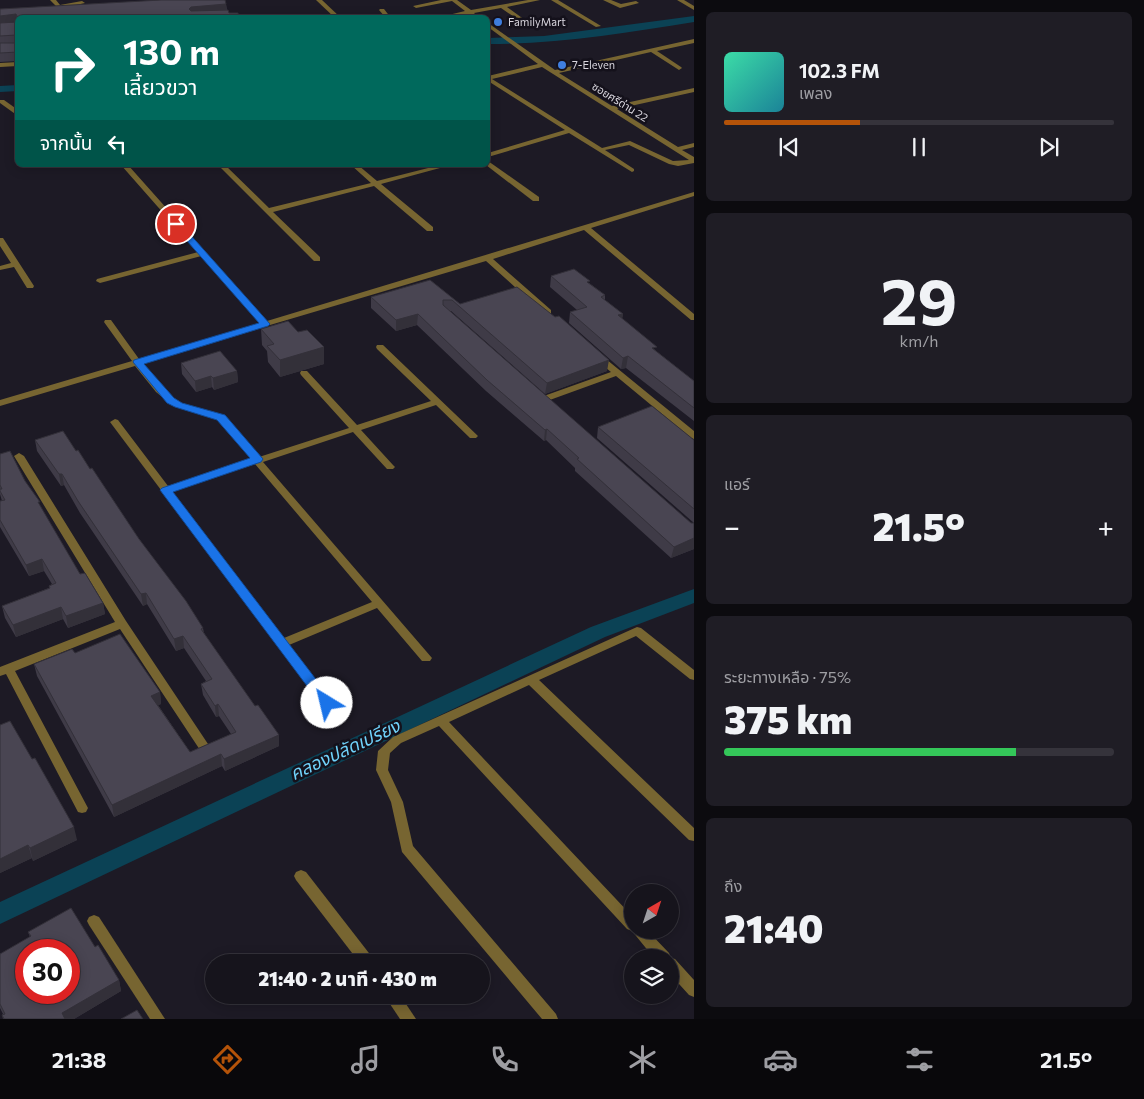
<!DOCTYPE html>
<html lang="th">
<meta charset="utf-8">
<style>
:root{--surface:#16141c;--page:#1f1d25;--text:#f1f3f6;--muted:#9e9ea3;--line:#35333b;--accent:#b45309}
body{margin:0;font-family:Commissioner,"Noto Sans Thai",sans-serif;background:var(--page);color:var(--text);height:100vh;display:flex;flex-direction:column;font-size:19px;white-space:nowrap}
*{box-sizing:border-box;margin:0}
p{font-size:16px;color:var(--muted)}
.icon{flex:none;width:28px;height:28px;fill:none;stroke:currentColor;stroke-width:2;stroke-linecap:round;stroke-linejoin:round}
.map{position:relative;flex:1;overflow:hidden}
.details{display:flex;flex-direction:column;gap:12px;padding:12px;background:#0c0b0f;width:450px}
.details>*{flex:none}
.banner{position:absolute;left:15px;top:15px;width:475px;height:152px;border-radius:8px;box-shadow:0 2px 12px #0003,0 0 0 1px var(--line);background:#00695c;color:#fff;overflow:hidden}
.needle{width:32px;rotate:39deg}
.controls{position:absolute;left:624px;top:884px;display:grid;gap:10px}
.controls a{display:grid;place-items:center;width:55px;height:55px;border-radius:50%;background:var(--surface);box-shadow:0 2px 12px #0003,0 0 0 1px var(--line);font-size:25px}
.speed{position:absolute;left:15px;top:939px;display:flex;gap:10px;font-size:25px;font-weight:700;text-align:center}
.speed>*{display:grid;place-content:center;width:65px;height:65px;border-radius:50%;background:var(--surface);box-shadow:0 2px 12px #0003,0 0 0 1px var(--line);line-height:1}
.speed .limit{border:8px solid #d22;background:#fff;color:#111}
.pin{position:absolute;display:grid;place-items:center;width:42px;height:42px;color:#fff;margin:-21px;border:2px solid #fff;border-radius:50%;box-shadow:0 1px 5px #0007}
.me{position:absolute;width:55px;margin:-28px;rotate:324deg;stroke-linejoin:round;filter:drop-shadow(0 0 4px #0008)}
.turn{display:flex;align-items:center;gap:18px;height:105px;padding:0 25px;font-size:22px}
.turn .icon{width:65px;height:65px;stroke-width:2.5}
.turn b{display:block;font-size:35px;line-height:42px}
.then{display:flex;align-items:center;height:48px;padding:0 25px;background:#0003;gap:10px;font-size:19px}
.big{font-size:38px;font-weight:800;line-height:1.1}
.details .widget{flex:1;display:flex;flex-direction:column;justify-content:center;gap:8px;min-width:0;padding:0 18px;border-radius:8px;background:var(--page)}
.details .dial{align-items:center;gap:0}
.dial b{font-size:65px;line-height:1}
.song{display:flex;align-items:center;gap:15px}
.cover{width:60px;height:60px;border-radius:8px;background:linear-gradient(135deg,hsl(160 70% 55%),hsl(190 70% 35%))}
.played{height:5px;border-radius:2px;background:linear-gradient(90deg,var(--accent) 35%,var(--line) 35%)}
.keys{display:flex;justify-content:space-around;direction:ltr}
.heat{display:flex;justify-content:space-between;align-items:center;font-size:28px;direction:ltr}
.charge{height:8px;border-radius:4px;background:linear-gradient(90deg,#34c759 75%,var(--line) 0)}
.trip{position:absolute;left:205px;top:954px;width:285px;height:50px;border-radius:25px;background:var(--surface);box-shadow:0 2px 12px #0003,0 0 0 1px var(--line);font-weight:800;line-height:50px;text-align:center}
.tabs{display:flex;height:80px;justify-content:space-around;align-items:center;background:#09080b;color:var(--muted)}
.tabs .icon{width:35px;height:35px}
.tabs .selected{color:var(--accent)}
.tabs b{font-size:22px;color:var(--text)}
main{display:flex;flex:1;min-height:0}
.map>svg:first-child{display:block}
.lines{fill:none;stroke-linecap:round;stroke-linejoin:round}
.canal{fill:#0b4255;fill-rule:evenodd}
.service{fill:#776531;fill-rule:evenodd}
.minor{fill:#776531;fill-rule:evenodd}
.wall{fill:#3f3b47}
.shaded-wall{fill:#333039}
.building{fill:#494552;stroke:#333039;fill-rule:evenodd}
.route{fill:#1a73e8;stroke:#114b97}
.shop-dot{fill:#3f7fe0;stroke:#14111b;stroke-width:2}
.labels{text-anchor:middle;stroke-width:5;stroke-linejoin:round;paint-order:stroke}
.far-poi-label{font-size:11px;fill:#d9d6de;stroke:#14111b;text-anchor:start}
.far-street-label{font-size:11px;fill:#d9d6de;stroke:#14111b}
.near-water-label{font-size:18px;font-style:italic;fill:#70d2fa;stroke:#14111b}
</style>
<main>
<div class="map">
<svg width="694" height="1019" viewBox="0 0 694 1019">
<rect width="100%" height="100%" fill="#1d1a25"/>
<g class="lines">
<g class="canal">
<path d="M694,16V22C626,33 557,44 488,44V38L544,36Z"/>
<polygon points="18,85 18,91 0,92 0,86"/>
<polygon points="694,589 694,603 605,637 0,924 0,902 591,627"/>
</g>
<g class="service">
<polygon points="50,0 56,0 60,5 82,1 85,3 59,9"/>
<polygon points="202,251 206,253 205,255 100,283 96,281 97,279"/>
</g>
<g class="minor">
<polygon points="316,0 322,0 341,18 335,18"/>
<polygon points="441,0 457,0 471,10 528,0 540,0 507,7 525,20 526,21 523,23 501,8 474,13 479,18 473,18 469,14 450,18 436,18 465,11 452,1 416,8 413,6"/>
<polygon points="551,0 558,0 601,26 596,27"/>
<polygon points="603,0 611,0 621,4 636,1 639,3 620,8"/>
<polygon points="677,0 684,0 694,6 694,10"/>
<polygon points="380,9 384,9 391,18 386,18 379,10"/>
<path d="M488,23L555,70L694,39V43L657,51L681,67L682,68L679,70L651,52L559,73L612,106L694,88V92L617,109L678,147L694,143V147L682,150L694,157V163L678,166L669,164L629,145L605,150L634,169V171L632,172L569,133L488,157V153L565,130L488,81V76L538,64L488,27ZM542,67L689,160L673,161L630,141L602,148L492,79Z"/>
<polygon points="18,62 18,66 0,67 0,63"/>
<polygon points="0,100 4,100 18,110 18,116 0,103"/>
<polygon points="488,161 539,197 539,201 533,201 486,165"/>
<path d="M121,165H128L267,321L694,192V196L591,228L694,314V320H691L584,230L493,259L551,310V314H545L486,261L142,363L162,388L179,402L224,416L259,457L349,428L301,375L300,373L301,371H307L357,425L431,401L377,349L376,347L377,345H383L478,436L476,438H470L436,405L361,430L393,465L395,467L393,469H387L353,432L263,462L432,658L430,661H422L377,608L289,645L331,700L333,703L331,706L327,708L323,706L110,422L115,419L118,420L168,486L251,459L218,420L173,406L156,392L135,366L0,406V400L132,361L104,322L105,320H111L139,359L260,323ZM255,464L372,602L284,638L172,491Z"/>
<polygon points="218,165 225,165 269,208 371,183 351,165 358,165 377,181 440,165 451,165 381,184 433,227 433,231 427,231 374,186 273,212 320,257 320,261 314,261"/>
<polygon points="0,238 3,238 34,286 33,288 27,288 14,267 0,270 0,266 11,263 0,246"/>
<polygon points="598,354 601,355 694,431 694,439 691,438 616,376 547,401 541,401 539,399 541,397 611,372 595,359 594,357"/>
<polygon points="19,453 24,456 126,621 210,747 208,750 204,752 200,750 120,629 15,671 88,808 86,812 82,813 78,812 6,674 0,676 0,667 115,622 14,456"/>
<polygon points="637,627 641,628 694,670 694,680 690,679 636,636 539,680 694,828 694,841 689,840 529,685 449,722 632,916 632,930 647,930 669,953 671,958 675,959 694,980 694,997 689,995 670,974 670,958 654,958 632,931 627,929 439,726 401,743 390,753 388,770 403,802 413,846 556,1014 558,1019 542,1019 402,852 391,802 376,770 378,751 393,737"/>
<polygon points="301,870 306,872 372,957 374,962 359,962 296,880 294,876 296,872"/>
<polygon points="94,915 99,917 165,1019 150,1019 89,925 87,921 89,917"/>
<polygon points="384,995 400,995 416,1019 400,1019"/>
</g>
</g>
<g class="wall">
<polygon points="226,4 227,10 18,18 18,61 0,62 0,9"/>
<polygon points="551,276 589,283 605,295 605,300 623,314 622,319 656,351 694,381 694,421 626,368 621,369 569,323 570,312 577,310 550,287"/>
<polygon points="430,280 460,304 607,371 545,394 451,311 449,311 691,523 694,523 694,549 671,558 575,471 575,468 546,440 544,441 486,391 417,325 396,331 371,308 371,297"/>
<polygon points="261,329 298,332 324,347 324,364 280,377 268,362 267,351 262,345"/>
<polygon points="181,363 237,371 238,382 214,390 212,387 196,392 182,374"/>
<polygon points="598,427 694,440 694,523 597,438"/>
<polygon points="35,440 76,451 203,628 204,633 279,746 225,771 222,766 114,817 37,676 34,664 75,653 160,692 161,704 158,705 190,752 231,734 219,716 216,717 203,695 201,684 206,681 184,648 176,651 147,604 143,606 80,513 64,485 61,486 37,451"/>
<polygon points="0,454 25,481 80,574 103,603 105,614 68,628 63,619 16,637 5,618 2,606 49,588 49,586 52,584 44,571 29,576 0,527 0,501 2,501 0,494"/>
<polygon points="0,725 77,840 33,861 32,858 0,873"/>
<polygon points="28,932 95,947 119,980 121,991 74,1019 3,1019 2,1015 3,1014 0,1008 0,954 30,937"/>
</g>
<g class="shaded-wall">
<polygon points="226,4 227,12 192,16 189,9 191,7"/>
<polygon points="16,14 18,23 0,25 0,16"/>
<polygon points="418,314 417,325 396,331 396,320"/>
<polygon points="623,314 621,325 618,315"/>
<polygon points="324,347 324,364 280,377 280,360"/>
<polygon points="628,356 626,368 621,369 623,358"/>
<polygon points="609,360 607,371 545,394 547,383"/>
<polygon points="237,371 238,382 214,390 213,378"/>
<polygon points="211,376 212,387 196,392 195,381"/>
<polygon points="547,429 546,440 544,441 545,430"/>
<polygon points="59,474 62,474 64,485 61,486"/>
<polygon points="694,538 694,549 671,558 674,547"/>
<polygon points="42,559 44,571 29,576 26,565"/>
<polygon points="146,593 147,604 143,606 141,594"/>
<polygon points="103,603 105,614 68,628 66,616"/>
<polygon points="61,607 63,619 16,637 13,625"/>
<polygon points="183,636 184,648 176,651 174,639"/>
<polygon points="160,692 161,704 153,708 151,696"/>
<polygon points="218,704 219,716 216,717 215,706"/>
<polygon points="279,735 279,746 225,771 224,759"/>
<polygon points="221,754 222,766 114,817 112,805"/>
<polygon points="74,827 77,840 33,861 30,848"/>
<polygon points="28,845 32,858 0,873 0,859"/>
<polygon points="119,980 121,991 74,1019 63,1019 62,1013"/>
</g>
<g class="building">
<polygon points="161,0 225,0 226,4 191,7 189,9 191,11 228,10 229,13 238,13 239,18 18,18 16,14 0,16 0,9"/>
<polygon points="18,21 18,36 16,35 0,36 0,23 17,22"/>
<polygon points="18,40 18,52 0,53 0,43 17,43"/>
<polygon points="574,269 590,281 587,282 605,295 601,297 623,314 618,315 657,347 652,348 694,381 694,408 628,356 623,358 570,312 587,307 551,276"/>
<polygon points="430,280 460,304 517,287 555,317 559,316 609,360 547,383 452,300 443,300 443,305 691,523 694,523 694,538 674,547 577,459 579,458 547,429 545,430 487,380 418,314 396,320 371,297"/>
<polygon points="288,321 298,332 307,330 324,347 280,360 267,346 274,344 261,329"/>
<polygon points="220,351 237,371 213,378 211,376 195,381 181,363"/>
<polygon points="652,406 694,440 694,509 598,427"/>
<polygon points="63,431 76,451 78,450 90,469 92,468 139,539 186,601 203,628 201,629 255,706 258,705 279,735 224,759 221,754 112,805 34,664 72,649 75,653 120,634 160,692 151,696 190,752 236,732 218,704 215,706 201,684 212,679 183,636 174,639 146,593 141,594 78,501 62,474 59,474 35,440"/>
<polygon points="10,451 25,481 40,502 38,502 80,574 85,573 103,603 66,616 61,607 13,625 2,606 50,588 49,586 56,583 42,559 26,565 0,520 0,501 5,500 0,491 0,489 2,489 0,485 0,454"/>
<polygon points="10,721 32,759 35,758 74,827 30,848 28,845 0,859 0,725"/>
<path d="M71,908L95,947L98,945L119,980L62,1013L65,1019H4L2,1015L5,1014L0,1004V954L31,936L28,932ZM26,950H69V992H26Z"/>
<polygon points="137,1010 143,1019 121,1019"/>
</g>
<polygon class="route" points="173,222 179,222 270,324 268,326 144,364 174,398 182,403 225,415 263,459 261,462 173,492 331,699 333,703 331,706 322,706 160,490 162,488 250,458 217,420 175,407 167,403 133,362 134,360 259,323 173,225"/>
<g class="shop-dot">
<circle cx="498" cy="22" r="5"/>
<circle cx="562" cy="65" r="5"/>
</g>
<g class="labels">
<g class="far-poi-label">
<text x="508" y="26">FamilyMart</text>
<text x="572" y="69">7-Eleven</text>
</g>
<g class="far-street-label">
<text transform="translate(620 102) rotate(32)" y="4">ซอยศรีด่าน 22</text>
</g>
<g class="near-water-label">
<text transform="translate(345 750) rotate(-25)" y="6">คลองปลัดเปรียง</text>
</g>
</g>
</svg>
<div class="controls">
<a><svg class="needle" viewBox="-14 -14 28 28"><path d="M0-13l5 13h-10z" fill="#e53935"/><path d="M0 13l5-13h-10z" fill="#9e9ea3"/></svg></a>
<a><svg class="icon" aria-label="layers" viewBox="0 0 24 24"><path d="M12 4l9 5-9 5-9-5zM3 14l9 5 9-5"/></svg></a>
</div>
<div class="speed"><div class="limit">30</div></div>
<div class="pin" style="left:176px;top:224px;background:#d93025"><svg class="icon" aria-label="arrive" viewBox="0 0 24 24"><path d="M6 21V4h12l-3 4 3 4H6"/></svg></div>
<svg class="me" style="left:327px;top:703px" viewBox="-20 -20 40 40"><circle r="19" fill="#fff"/><path d="M0-13L10 11 0 6-10 11z" fill="#1a73e8"/></svg>
<div class="trip">21:40 · 2 นาที · 430 m</div>
<div class="banner">
<div class="turn"><svg class="icon" aria-label="right" viewBox="0 0 24 24"><path d="M7 20v-9h11M14 6l5 5-5 5"/></svg><div><b>130 m</b>เลี้ยวขวา</div></div>
<div class="then">จากนั้น<svg class="icon" aria-label="left" viewBox="0 0 24 24"><path d="M17 20v-9H6M10 6l-5 5 5 5"/></svg></div>
</div>
</div>
<section class="details">
<div class="widget">
<div class="song"><i class="cover"></i><div><b>102.3 FM</b><p>เพลง</p></div></div>
<div class="played"></div>
<div class="keys"><svg class="icon" aria-label="previous" viewBox="0 0 24 24"><path d="M18 5L8 12l10 7zM5 5v14"/></svg><svg class="icon" aria-label="pause" viewBox="0 0 24 24"><path d="M8 5v14M16 5v14"/></svg><svg class="icon" aria-label="next" viewBox="0 0 24 24"><path d="M6 5l10 7-10 7zM19 5v14"/></svg></div>
</div>
<div class="widget dial"><b>29</b><p>km/h</p></div>
<div class="widget"><p>แอร์</p>
<div class="heat"><a>−</a><b class="big">21.5°</b><a>+</a></div>
</div>
<div class="widget"><p>ระยะทางเหลือ · 75%</p><b class="big">375 km</b><div class="charge"></div></div>
<div class="widget"><p>ถึง</p><b class="big">21:40</b></div>
</section>
</main>
<nav class="tabs">
<b>21:38</b>
<svg class="icon selected" aria-label="directions" viewBox="0 0 24 24"><path d="M12 3l9 9-9 9-9-9zM9 14v-3h6M13 9l2 2-2 2"/></svg>
<svg class="icon" aria-label="music" viewBox="0 0 24 24"><path d="M9 18V5l10-2v13"/><circle cx="6" cy="18" r="3"/><circle cx="16" cy="16" r="3"/></svg>
<svg class="icon" aria-label="phone" viewBox="0 0 24 24"><path d="M5 4h4l2 5-3 2q2 4 5 5l2-3 5 2v4C11 20 4 13 5 4z"/></svg>
<svg class="icon" aria-label="climate" viewBox="0 0 24 24"><path d="M12 3v18M4 7l16 10M4 17L20 7"/></svg>
<svg class="icon" aria-label="car" viewBox="0 0 24 24"><path d="M5 17H2v-5l4-1 3-4h7l3 4 3 1v5h-3M9 17h6M6 11h13"/><circle cx="7" cy="17" r="2"/><circle cx="17" cy="17" r="2"/></svg>
<svg class="icon" aria-label="filters" viewBox="0 0 24 24"><path d="M4 7h16M4 17h16"/><circle cx="9" cy="7" r="2"/><circle cx="15" cy="17" r="2"/></svg>
<b>21.5°</b>
</nav>
